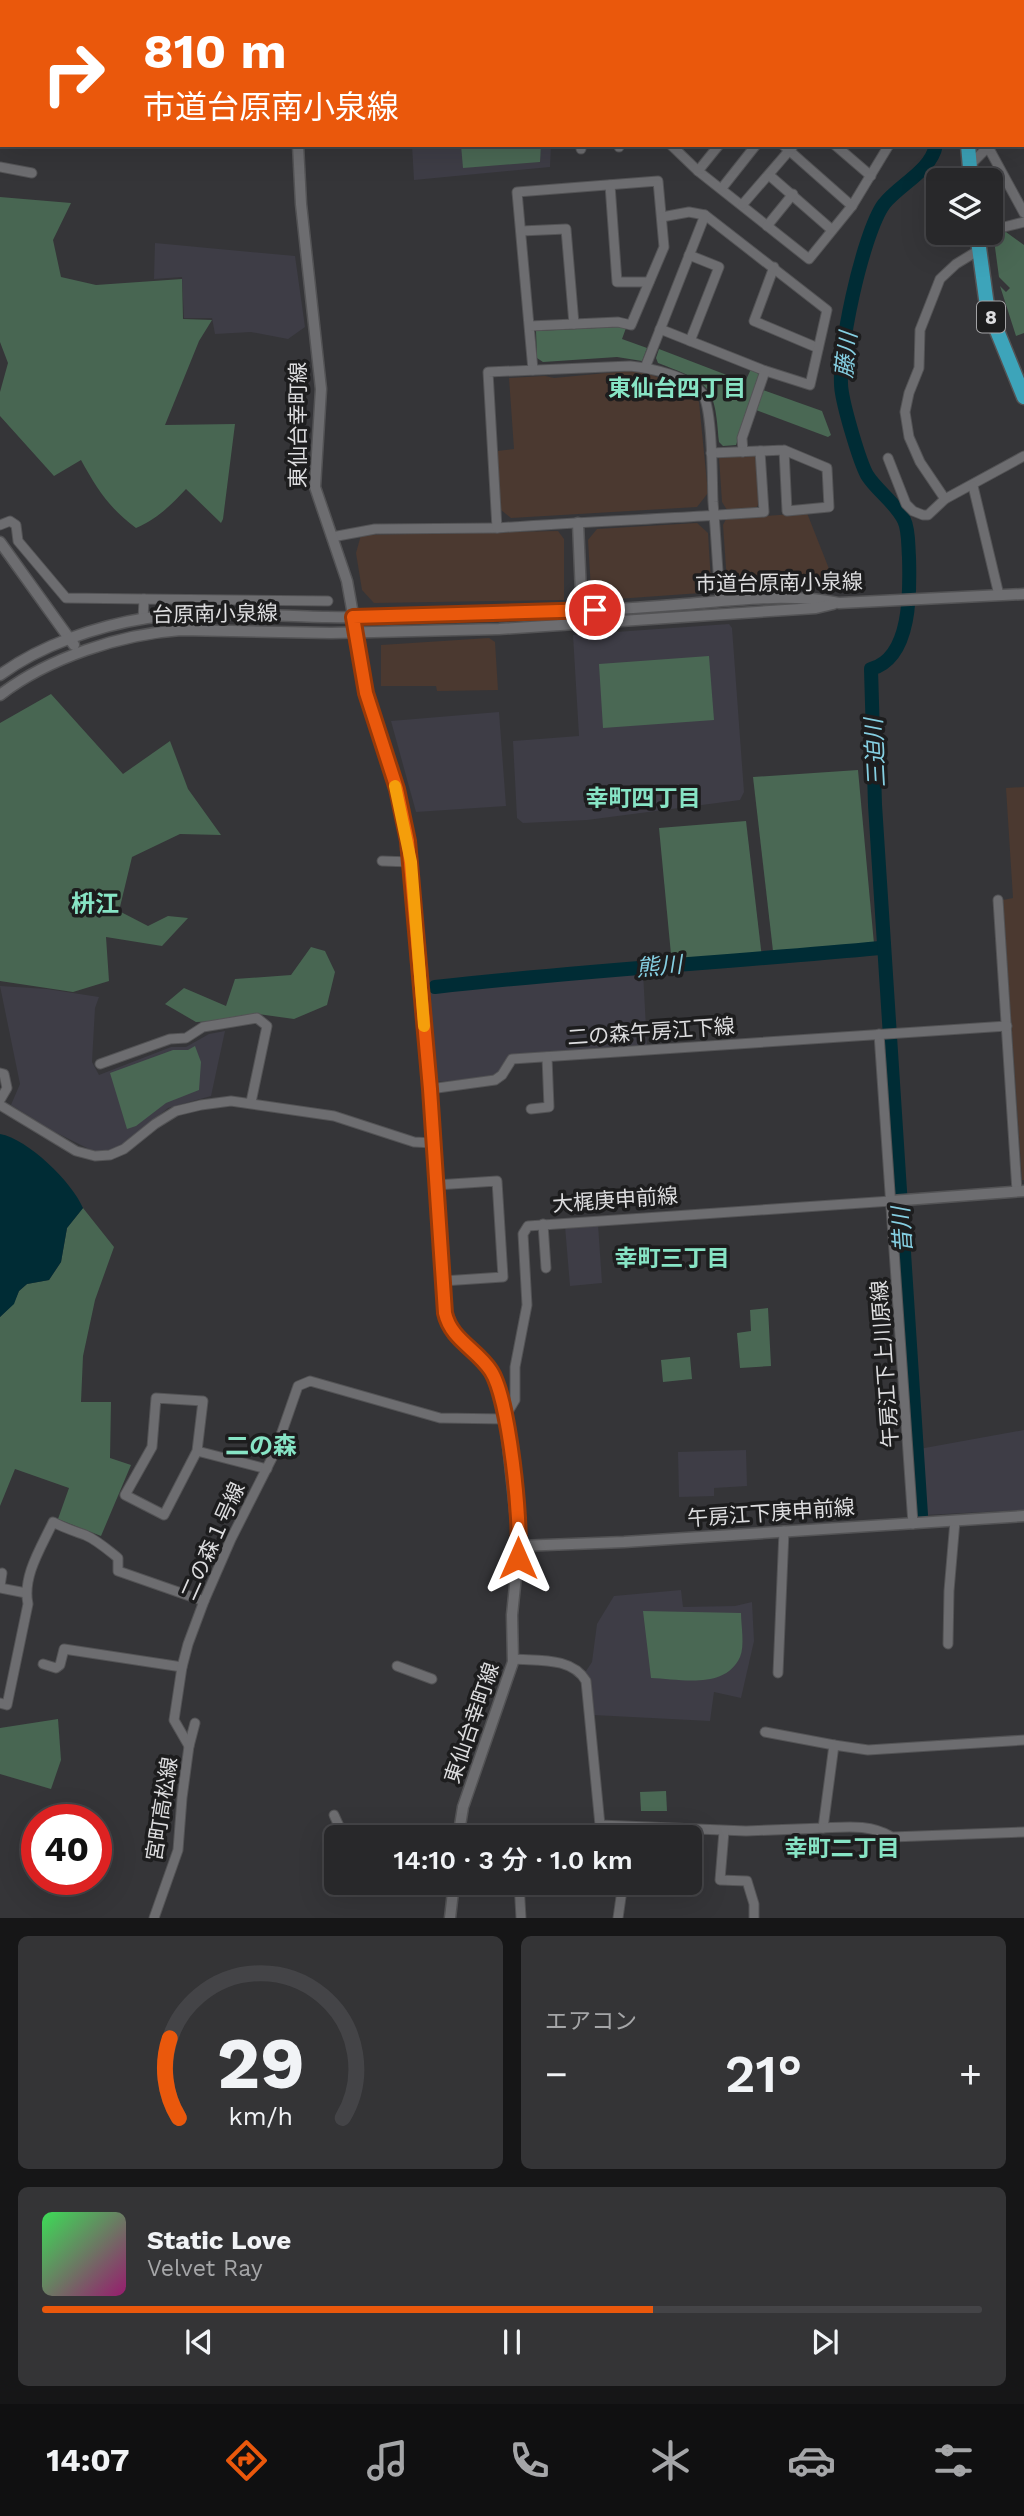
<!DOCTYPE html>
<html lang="ja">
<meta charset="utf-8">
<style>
:root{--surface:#28282a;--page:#343436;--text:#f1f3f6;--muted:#a5a6a8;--line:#444447;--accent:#ea580c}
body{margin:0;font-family:"Work Sans","Noto Sans JP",sans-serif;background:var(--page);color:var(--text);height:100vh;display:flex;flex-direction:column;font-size:26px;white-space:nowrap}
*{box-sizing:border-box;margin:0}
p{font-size:23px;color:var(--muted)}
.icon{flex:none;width:38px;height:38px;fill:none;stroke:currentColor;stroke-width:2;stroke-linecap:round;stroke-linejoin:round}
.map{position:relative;height:1918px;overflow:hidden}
.details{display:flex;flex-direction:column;gap:18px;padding:18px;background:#161617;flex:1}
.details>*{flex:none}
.hud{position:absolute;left:0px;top:0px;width:1026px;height:147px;box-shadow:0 7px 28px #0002,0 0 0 2px var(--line);background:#ea580c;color:#fff;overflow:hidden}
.buttons{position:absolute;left:926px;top:168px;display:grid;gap:14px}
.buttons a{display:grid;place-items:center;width:77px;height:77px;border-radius:10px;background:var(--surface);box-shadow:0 7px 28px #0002,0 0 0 2px var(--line);font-size:35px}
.speed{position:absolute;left:21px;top:1804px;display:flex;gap:14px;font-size:35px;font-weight:700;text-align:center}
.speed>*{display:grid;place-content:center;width:91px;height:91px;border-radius:50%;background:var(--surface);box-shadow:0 7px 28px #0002,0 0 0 2px var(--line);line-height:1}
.speed .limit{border:10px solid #d22;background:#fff;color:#111}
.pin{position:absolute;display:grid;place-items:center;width:60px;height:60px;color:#fff;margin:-30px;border:4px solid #fff;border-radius:50%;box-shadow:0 2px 7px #0007}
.me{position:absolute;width:77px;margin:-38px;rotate:0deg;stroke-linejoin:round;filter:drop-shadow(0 0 5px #0008)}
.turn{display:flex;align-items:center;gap:24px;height:147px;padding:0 28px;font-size:32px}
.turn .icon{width:91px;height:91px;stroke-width:2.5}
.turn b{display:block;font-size:49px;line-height:60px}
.big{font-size:52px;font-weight:600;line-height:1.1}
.details .tile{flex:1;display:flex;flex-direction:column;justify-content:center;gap:10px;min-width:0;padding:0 24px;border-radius:10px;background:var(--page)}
.details .dial{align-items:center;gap:0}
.dial svg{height:182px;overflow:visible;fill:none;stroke:var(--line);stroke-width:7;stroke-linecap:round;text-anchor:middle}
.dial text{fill:var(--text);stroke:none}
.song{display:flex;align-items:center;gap:21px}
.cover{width:84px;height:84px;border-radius:10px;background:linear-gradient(135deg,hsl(130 70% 55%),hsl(320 70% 35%))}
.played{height:7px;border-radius:4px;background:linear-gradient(90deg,var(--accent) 65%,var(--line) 65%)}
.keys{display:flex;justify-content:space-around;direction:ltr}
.heat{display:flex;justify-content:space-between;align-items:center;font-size:38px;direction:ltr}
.details .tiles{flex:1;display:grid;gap:18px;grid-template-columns:1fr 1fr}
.tile:last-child{grid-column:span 2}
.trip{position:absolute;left:324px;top:1825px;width:378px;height:70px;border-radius:10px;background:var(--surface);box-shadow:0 7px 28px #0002,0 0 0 2px var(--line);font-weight:600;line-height:70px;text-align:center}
.tabs{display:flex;height:112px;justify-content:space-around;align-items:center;background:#101011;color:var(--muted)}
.tabs .icon{width:49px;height:49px}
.tabs .active{color:var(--accent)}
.tabs b{font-size:32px;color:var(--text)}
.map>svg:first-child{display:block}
.commercial{fill:#4b3930}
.built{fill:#3e3d46}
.green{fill:#4a6854}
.forest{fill:#486652}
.water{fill:#002c35}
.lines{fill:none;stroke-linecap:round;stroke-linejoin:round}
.river{stroke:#002c35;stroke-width:14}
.minor-casing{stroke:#535355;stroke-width:11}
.tertiary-casing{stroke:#535355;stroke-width:13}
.primary-casing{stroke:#535355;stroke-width:17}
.minor{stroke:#6d6d70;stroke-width:9}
.tertiary{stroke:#6d6d70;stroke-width:10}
.primary{stroke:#3da4ba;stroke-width:14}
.route-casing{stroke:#983908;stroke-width:18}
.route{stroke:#ea580c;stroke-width:12}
.slow{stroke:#f59e0b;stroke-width:12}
.labels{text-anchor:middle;stroke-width:7;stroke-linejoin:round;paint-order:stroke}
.shield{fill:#1d1d1e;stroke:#a3a3a5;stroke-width:2}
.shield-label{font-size:19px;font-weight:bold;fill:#dddddf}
.street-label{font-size:21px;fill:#dddddf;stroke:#1d1d1e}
.water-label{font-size:23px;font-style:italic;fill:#85cfe2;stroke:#1d1d1e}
.neighbourhood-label{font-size:23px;font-weight:bold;fill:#87e4c5;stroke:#1d1d1e}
.quarter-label{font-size:24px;font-weight:bold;fill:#87e4c5;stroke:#1d1d1e}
</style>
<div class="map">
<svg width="1024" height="1918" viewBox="0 0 1024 1918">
<rect width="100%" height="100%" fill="#353538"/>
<g class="commercial">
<polygon points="638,370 687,388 699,402 708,493 697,507 511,518 501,510 497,451 514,449 509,378 545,376 554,378"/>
<polygon points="754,455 757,458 760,502 756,508 727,510 722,502 719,457"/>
<polygon points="807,513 835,584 738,591 727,582 723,525 726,519"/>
<polygon points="697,523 708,533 711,583 701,593 602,600 591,590 588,540 597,529"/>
<polygon points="558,531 564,539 564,600 374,603 362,590 356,553 361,535"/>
<polygon points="489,638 495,642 498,690 437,691 436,686 381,686 381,645"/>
<polygon points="1024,787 1024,1180 1022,1180 1003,900 1013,898 1006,788"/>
</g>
<g class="built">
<polygon points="412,145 551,145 550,167 414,180"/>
<polygon points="155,243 295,256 305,327 288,339 251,332 215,334 212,318 184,318 182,277 154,279"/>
<polygon points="729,624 732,628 744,792 740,800 587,820 523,823 517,818 513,741 579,736 573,635"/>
<polygon points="499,712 506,806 416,812 391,721"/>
<polygon points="643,972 647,1046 507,1059 500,1072 489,1077 436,1082 430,989"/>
<polygon points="0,986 47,989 99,997 95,1008 92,1062 99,1075 171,1047 186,1047 209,1034 225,1031 211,1096 168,1108 121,1147 106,1152 93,1151 53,1131 11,1105 20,1084"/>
<polygon points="598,1224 602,1283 570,1286 565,1226"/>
<polygon points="1024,1430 1024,1510 925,1515 919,1449"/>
<polygon points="746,1450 747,1486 714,1488 714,1496 679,1497 678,1452"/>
<polygon points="681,1590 683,1607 735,1606 752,1602 754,1641 741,1698 714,1692 710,1721 593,1715 591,1679 584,1674 592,1662 597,1624 614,1596"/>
</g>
<g class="green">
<polygon points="461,145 541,145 540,162 463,168"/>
<polygon points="1006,232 1024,245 1024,333 1016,336 1000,286 1006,292 1010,288 999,277 994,240 999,234"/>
<polygon points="618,327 626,328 622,339 647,348 642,361 617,357 543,362 537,358 536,331"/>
<path d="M659,349L745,382L751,369L756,371L760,377L736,445L723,446L719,442C715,384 710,383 658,363L656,358Z"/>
<polygon points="763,390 822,411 831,435 828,437 756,410"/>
<polygon points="709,656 714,720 603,728 599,664"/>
<polygon points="858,770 874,944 773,951 753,777"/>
<polygon points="746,821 762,958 672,965 659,828"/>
<polygon points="195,1046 201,1062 199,1090 166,1103 136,1126 127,1129 110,1073 173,1050 188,1050"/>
<polygon points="768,1308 771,1366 740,1368 737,1333 751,1331 750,1310"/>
<polygon points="690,1357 692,1379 663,1382 661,1360"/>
<path d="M643,1611L741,1613C741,1625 745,1646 740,1657C725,1690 680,1679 651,1678Z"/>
<polygon points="666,1791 667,1811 641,1811 640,1792"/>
</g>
<g class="forest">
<path d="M0,197L71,203L53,240L61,277L96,285L182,279L183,319L212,320L199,341L165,425L235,424L223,519L221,523L186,489C170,506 157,519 136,528C109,508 97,489 81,460L54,476L0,416V392L8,363L0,342Z"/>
<polygon points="51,694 123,774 170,741 188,789 221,835 180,834 132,857 119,911 148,926 168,916 188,918 162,946 106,937 109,981 73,992 0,981 0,723"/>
<polygon points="311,947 325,951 335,972 327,1005 294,1019 258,1014 221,1021 196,1022 165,1004 184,988 226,1006 235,979 291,975"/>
<polygon points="83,1208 114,1247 95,1300 83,1356 81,1402 111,1402 110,1458 131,1465 101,1536 58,1519 69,1488 15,1469 0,1506 0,1317 13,1304 19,1291 27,1284 49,1280 61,1262 67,1228"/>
<polygon points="58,1719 61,1760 51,1789 0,1774 0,1728"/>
</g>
<path class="water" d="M0,1134C28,1139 72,1182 83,1208L67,1228L61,1262L49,1280L27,1284L19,1291L14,1304L0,1317Z"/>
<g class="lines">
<g class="river">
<polyline points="875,0 875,2"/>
<path d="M435,987C583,970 732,962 880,948L884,945"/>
<path d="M921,1515L875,805L871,669C912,658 910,590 909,557C908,545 909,530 904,520C895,502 877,491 867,475C859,460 845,411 842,393C835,359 863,232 884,204C900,184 931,171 936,145"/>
</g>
<g class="minor-casing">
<g id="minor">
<polyline points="33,0 35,2"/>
<polyline points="337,0 337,2"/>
<polyline points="457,0 457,2"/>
<polyline points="575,0 575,2"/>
<polyline points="692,0 693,2"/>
<polyline points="726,0 728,2"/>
<polyline points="771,0 773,2"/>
<polyline points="818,0 819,2"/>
<polyline points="919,0 920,2"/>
<polyline points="1002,0 1003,2"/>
<polyline points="635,2 666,0"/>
<polyline points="0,99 0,102"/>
<polyline points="671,145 698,171 809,259 852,206 889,145"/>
<polyline points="783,145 852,206"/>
<polyline points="835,145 871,176"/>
<polyline points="987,145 1024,213"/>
<polyline points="619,147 619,145"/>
<polyline points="581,149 581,145"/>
<polyline points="970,165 988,147"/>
<polyline points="0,167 32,173"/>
<polyline points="698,171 719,145"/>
<polyline points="769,175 832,230"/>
<polyline points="610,185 617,282 649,282"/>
<polyline points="722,188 756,145"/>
<polyline points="743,204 794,145"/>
<polyline points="767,226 793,194"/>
<polyline points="521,231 566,229 574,324"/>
<polyline points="978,241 1000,228 1024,222"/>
<polyline points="689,255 719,267 690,341"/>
<polyline points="774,267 754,321 818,348"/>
<polyline points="530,326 618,322 631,325 664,247 658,181 517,192 533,370"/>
<polyline points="660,329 763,370 810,385 827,310 705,215"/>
<polyline points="645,368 705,215 689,212 662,217"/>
<polyline points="743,452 742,438 765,371"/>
<polyline points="711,453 784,450 827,468 829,507 787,511 784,450"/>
<polyline points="888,458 906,504 913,511 923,515 928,515 945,499 1024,456"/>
<polyline points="973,486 999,595"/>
<polyline points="945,499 920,462 909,437 905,412 909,393 919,368 920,330 940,279 956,264 979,250"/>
<polyline points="0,525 10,521 16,525 18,541 66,598 144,599"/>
<polyline points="332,537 375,529 497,528"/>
<path d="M720,601L715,527L713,502C712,480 713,408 702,393C689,376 650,368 630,366L488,372L497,528C566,523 634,520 703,516L764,512L760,451"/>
<polyline points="143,619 144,599 328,601"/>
<polyline points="382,861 411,862"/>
<polyline points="998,900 1017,1191"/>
<polyline points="879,1034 913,1524"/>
<polyline points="100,1064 170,1039 186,1038 203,1027 257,1018 267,1026 251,1102"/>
<polyline points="0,1073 4,1074 7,1088 0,1100"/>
<polyline points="430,1089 495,1080 502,1075 512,1059 1007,1026"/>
<polyline points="0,1105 76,1151 95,1156 110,1155 124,1149 155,1124 176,1111 201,1105 231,1101 334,1116 414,1142 433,1143"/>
<polyline points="531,1109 549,1107 547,1057"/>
<polyline points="436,1185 497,1181 503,1277 443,1281"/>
<polyline points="543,1224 546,1268"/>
<polyline points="506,1415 515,1400 515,1367 527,1305 523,1234 528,1226 891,1201"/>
<polyline points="197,1451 203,1401 156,1398 152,1447 125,1495 164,1515 197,1451 267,1469"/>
<polyline points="0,1586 2,1573"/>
<polyline points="0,1588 26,1593"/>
<polyline points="948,1644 949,1591 955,1521"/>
<path d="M514,1659C539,1661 572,1657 586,1681L600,1825L608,1838"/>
<polyline points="43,1664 56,1668 60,1665 64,1649 182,1667"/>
<polyline points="397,1666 432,1679"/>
<polyline points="778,1673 784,1531"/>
<path d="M0,1703L7,1705L28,1604C22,1576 42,1546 53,1522C64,1528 74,1531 85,1535C97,1540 108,1550 118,1558V1571L204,1601"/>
<polyline points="765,1732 834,1745"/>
<polyline points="189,1746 174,1720 182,1667 188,1644 204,1601 231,1539 275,1452 298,1386 310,1381 440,1418 506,1419"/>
<polyline points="334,1815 339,1826 350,1838"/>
<polyline points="600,1825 746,1831 823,1828 834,1745 868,1750 1024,1740"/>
<path d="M823,1828C847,1827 870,1824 892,1837L1024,1832"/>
<polyline points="724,1831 720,1880 747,1881 754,1904 754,1918"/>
<polyline points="519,1883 521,1918"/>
<polyline points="154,1918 178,1850 182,1798 189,1746 195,1723"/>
<polyline points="618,1918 623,1883"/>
</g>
</g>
<g class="tertiary-casing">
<g id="tertiary">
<polyline points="291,2 292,0"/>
<polyline points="298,145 301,204 321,389 315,487 347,581 367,693 396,789 408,841 430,1089 445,1313 448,1325 454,1334 490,1368 503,1398 519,1546 512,1615 513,1662 463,1807 458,1838"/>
<polyline points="578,523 582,618"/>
<polyline points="0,542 74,645"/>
<path d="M0,675C41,645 97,626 147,618C206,610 267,616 327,617C383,618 440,616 496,614C559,613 623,609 686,604C736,600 789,593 839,603L1024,594"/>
<path d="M0,695C48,658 121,634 181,630L331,633L499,629L816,608L833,604"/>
<polyline points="891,1201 1024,1191"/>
<polyline points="519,1546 624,1542 1024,1516"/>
<polyline points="450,1918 454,1883"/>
</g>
</g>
<g class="primary-casing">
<g id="primary">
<polyline points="895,0 897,2"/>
<polyline points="968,145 971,180"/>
<polyline points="977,233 987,306 1024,397"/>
</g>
</g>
<use href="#minor" class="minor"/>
<use href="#tertiary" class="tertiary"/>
<use href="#primary" class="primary"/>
</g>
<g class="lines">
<g class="route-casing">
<path id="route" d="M518,1558C522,1523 509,1399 491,1371C477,1349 451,1340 445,1313L430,1089L408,841L397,789L366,693L353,617L595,610"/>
</g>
<use href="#route" class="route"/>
<polyline class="slow" points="395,786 411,862 424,1026"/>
</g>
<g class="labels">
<rect class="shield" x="977" y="301.5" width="28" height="31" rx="5"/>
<g class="shield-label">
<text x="991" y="324">8</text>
</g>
<g class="street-label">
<text transform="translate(298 425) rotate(-90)" y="7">東仙台幸町線</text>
<text transform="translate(779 583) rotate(-1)" y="7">市道台原南小泉線</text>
<text transform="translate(215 614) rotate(-1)" y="7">台原南小泉線</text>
<text transform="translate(651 1032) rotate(-4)" y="7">二の森午房江下線</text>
<text transform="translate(615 1200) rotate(-4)" y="7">大梶庚申前線</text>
<text transform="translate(885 1364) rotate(-94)" y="7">午房江下上川原線</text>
<text transform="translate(771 1513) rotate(-4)" y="7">午房江下庚申前線</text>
<text transform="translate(213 1541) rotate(-66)" y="7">二の森１号線</text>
<text transform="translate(472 1723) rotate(-71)" y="7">東仙台幸町線</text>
<text transform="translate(162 1809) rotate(-81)" y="7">宮町高松線</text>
</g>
<g class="water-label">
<text transform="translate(846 355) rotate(-84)" y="8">藤川</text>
<text transform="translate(875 753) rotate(-93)" y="8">三迫川</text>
<text transform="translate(659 966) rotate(-5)" y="8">熊川</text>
<text transform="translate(902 1230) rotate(-94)" y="8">昔川</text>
</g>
<g class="neighbourhood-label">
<text x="677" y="396">東仙台四丁目</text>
<text x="643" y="806">幸町四丁目</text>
<text x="672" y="1266">幸町三丁目</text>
<text x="842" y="1856">幸町二丁目</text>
</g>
<g class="quarter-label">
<text x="95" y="912">枡江</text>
<text x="261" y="1454">二の森</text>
</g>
</g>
</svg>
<div class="buttons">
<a><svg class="icon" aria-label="layers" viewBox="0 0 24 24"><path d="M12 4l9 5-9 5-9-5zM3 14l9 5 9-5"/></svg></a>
</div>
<div class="speed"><div class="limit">40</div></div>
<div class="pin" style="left:595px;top:610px;background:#d93025"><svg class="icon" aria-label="arrive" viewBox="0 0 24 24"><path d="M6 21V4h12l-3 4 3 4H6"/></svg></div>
<svg class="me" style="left:518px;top:1558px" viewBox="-20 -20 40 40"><path d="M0-17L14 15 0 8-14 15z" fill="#ea580c" stroke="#fff" stroke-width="4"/></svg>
<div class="trip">14:10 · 3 分 · 1.0 km</div>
<div class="hud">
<div class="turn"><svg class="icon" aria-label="right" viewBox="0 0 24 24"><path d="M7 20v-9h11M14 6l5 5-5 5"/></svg><div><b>810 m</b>市道台原南小泉線</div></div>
</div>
</div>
<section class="details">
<div class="tiles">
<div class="tile dial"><svg viewBox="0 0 100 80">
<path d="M14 69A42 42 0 1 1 86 69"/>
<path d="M14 69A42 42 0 0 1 10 34" stroke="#ea580c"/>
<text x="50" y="56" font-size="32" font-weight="700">29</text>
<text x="50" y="72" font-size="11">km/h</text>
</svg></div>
<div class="tile"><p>エアコン</p>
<div class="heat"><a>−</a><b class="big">21°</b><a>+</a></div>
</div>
<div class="tile">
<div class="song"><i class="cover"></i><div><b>Static Love</b><p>Velvet Ray</p></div></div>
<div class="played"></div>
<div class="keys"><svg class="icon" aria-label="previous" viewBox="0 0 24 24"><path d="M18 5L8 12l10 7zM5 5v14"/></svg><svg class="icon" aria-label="pause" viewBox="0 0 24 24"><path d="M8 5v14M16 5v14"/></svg><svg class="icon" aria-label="next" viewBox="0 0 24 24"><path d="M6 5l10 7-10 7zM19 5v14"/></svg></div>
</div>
</div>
</section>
<nav class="tabs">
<b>14:07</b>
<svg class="icon active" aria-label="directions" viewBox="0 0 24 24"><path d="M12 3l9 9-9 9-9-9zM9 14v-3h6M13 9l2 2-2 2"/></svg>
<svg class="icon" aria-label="music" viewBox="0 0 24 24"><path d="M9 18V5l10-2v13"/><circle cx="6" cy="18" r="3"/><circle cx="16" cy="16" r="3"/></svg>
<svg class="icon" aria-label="phone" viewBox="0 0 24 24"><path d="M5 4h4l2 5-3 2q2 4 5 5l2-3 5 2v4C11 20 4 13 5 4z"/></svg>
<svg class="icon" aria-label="climate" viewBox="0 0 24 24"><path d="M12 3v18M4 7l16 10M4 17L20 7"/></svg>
<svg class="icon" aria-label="car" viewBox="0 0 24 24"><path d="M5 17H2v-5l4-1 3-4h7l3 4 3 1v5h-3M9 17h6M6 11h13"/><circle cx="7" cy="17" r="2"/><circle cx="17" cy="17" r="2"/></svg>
<svg class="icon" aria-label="filters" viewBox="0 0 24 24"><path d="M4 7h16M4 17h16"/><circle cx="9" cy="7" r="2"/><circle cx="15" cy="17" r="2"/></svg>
</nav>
